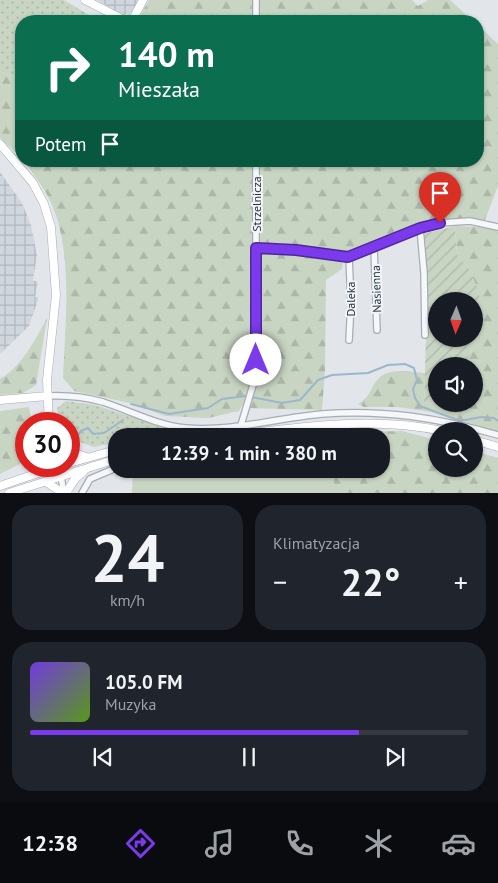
<!DOCTYPE html>
<html lang="pl">
<head>
<meta charset="utf-8">
<style>
  :root { --surface:#171b24; --page:#20242c; --text:#f1f3f6; --muted:#9ea1a6; --line:#363941; --accent:#7c3aed }
  body { margin:0; font-family:"PT Sans",sans-serif; background:var(--page); color:var(--text); height:100vh; display:flex; flex-direction:column; font-size:19px; white-space:nowrap }
  * { box-sizing:border-box; margin:0 }
  p { font-size:16px; color:var(--muted) }
  .icon { flex:none; width:28px; height:28px; fill:none; stroke:currentColor; stroke-width:2; stroke-linecap:round; stroke-linejoin:round }
  .map { position:relative; height:493px; overflow:hidden }
  .panel { display:flex; flex-direction:column; gap:12px; padding:12px; background:#0d0f14; flex:1 }
  .panel>* { flex:none }
  .banner { position:absolute; left:15px; top:15px; width:469px; height:152px; border-radius:20px; box-shadow:0 1px 4px #0004; background:#0b6e4f; color:#fff; overflow:hidden }
  .needle { width:32px; rotate:182deg }
  .fabs { position:absolute; left:428px; top:292px; display:grid; gap:10px }
  .fabs a { display:grid; place-items:center; width:55px; height:55px; border-radius:50%; background:var(--surface); box-shadow:0 1px 4px #0004; font-size:25px }
  .speed { position:absolute; left:15px; top:412px; display:flex; gap:10px; font-size:25px; font-weight:700; text-align:center }
  .speed>* { display:grid; place-content:center; width:65px; height:65px; border-radius:50%; background:var(--surface); box-shadow:0 1px 4px #0004; line-height:1 }
  .speed .limit { border:8px solid #d22; background:#fff; color:#111 }
  .pin { position:absolute; display:grid; place-items:center; width:42px; height:42px; color:#fff; margin:-51px -21px; border-radius:50% 50% 50% 0; rotate:-45deg; box-shadow:0 0 5px #0007 }
  .pin .icon { rotate:45deg }
  .me { position:absolute; width:55px; margin:-28px; rotate:0deg; stroke-linejoin:round; filter:drop-shadow(0 0 4px #0008) }
  .turn { display:flex; align-items:center; gap:18px; height:105px; padding:0 20px; font-size:22px }
  .turn .icon { width:65px; height:65px; stroke-width:2.5 }
  .turn b { display:block; font-size:35px; line-height:42px }
  .then { display:flex; align-items:center; height:48px; padding:0 20px; background:#0003; gap:10px; font-size:19px }
  .big { font-size:38px; font-weight:600; line-height:1.1 }
  .panel .card { flex:1; display:flex; flex-direction:column; justify-content:center; gap:8px; min-width:0; padding:0 18px; border-radius:20px; background:var(--page) }
  .panel .dial { align-items:center; gap:0 }
  .dial b { font-size:65px; line-height:1 }
  .song { display:flex; align-items:center; gap:15px }
  .cover { width:60px; height:60px; border-radius:8px; background:linear-gradient(135deg,hsl(260 70% 55%),hsl(90 70% 35%)) }
  .played { height:5px; border-radius:2px; background:linear-gradient(90deg,var(--accent) 75%,var(--line) 75%) }
  .keys { display:flex; justify-content:space-around; direction:ltr }
  .heat { display:flex; justify-content:space-between; align-items:center; font-size:28px; direction:ltr }
  .panel .tiles { flex:1; display:grid; gap:12px; grid-template-columns:1fr 1fr }
  .card:last-child { grid-column:span 2 }
  .trip { position:absolute; left:108px; top:428px; width:282px; height:50px; border-radius:20px; background:var(--surface); box-shadow:0 1px 4px #0004; font-weight:600; line-height:50px; text-align:center }
  .menu { display:flex; height:80px; justify-content:space-around; align-items:center; background:#090b0e; color:var(--muted) }
  .menu .icon { width:35px; height:35px }
  .menu .current { color:var(--accent) }
  .menu b { font-size:22px; color:var(--text) }
  .map>svg:first-child { display:block }
  .industrial { fill:url(#industrial-grid) }
  .grass { fill:url(#grass-dots) }
  .forest { fill:url(#forest-firs) }
  .garden { fill:url(#garden-furrows); fill-rule:evenodd }
  .pitch { fill:#c9d5c3 }
  .lines { fill:none; stroke-linecap:round; stroke-linejoin:round }
  .stream { stroke:#9cb7cc; stroke-width:2 }
  .street-casing { stroke:#a7adb6; stroke-width:8 }
  .secondary-casing { stroke:#a7adb6; stroke-width:9 }
  .street { stroke:#f5f7f9; stroke-width:5.5 }
  .secondary { stroke:#fff; stroke-width:8 }
  .route-casing { stroke:#51269a; stroke-width:12 }
  .route { stroke:#7c3aed; stroke-width:9 }
  .labels { text-anchor:middle; dominant-baseline:central; stroke-width:4; stroke-linejoin:round; paint-order:stroke }
  .street-label { font-size:12px; fill:#293544; stroke:#f2f5f8 }
</style>
</head>
<body>
<div class="map">
<svg width="498" height="493" viewBox="0 0 498 493">
  <defs>
    <pattern id="industrial-grid" width="8" height="8" patternUnits="userSpaceOnUse" patternTransform="scale(1.25)"><rect width="8" height="8" fill="#d0d6dd"/><path d="M0 4h8M4 0v8" fill="none" stroke="#b3b8bf"/></pattern>
    <pattern id="grass-dots" width="8" height="8" patternUnits="userSpaceOnUse" patternTransform="scale(1.25)"><rect width="8" height="8" fill="#c9d5c3"/><path d="M2 2h.1M6 6h.1" fill="none" stroke="#adb7a9" stroke-width="1.8" stroke-linecap="round"/></pattern>
    <pattern id="forest-firs" width="22" height="20" patternUnits="userSpaceOnUse" patternTransform="scale(1.25)"><rect width="22" height="20" fill="#c9d5c3"/><path d="M5 1l3.5 6h-7zM16 11l3.5 6h-7z" fill="#adb7a9"/></pattern>
    <pattern id="garden-furrows" width="10" height="10" patternUnits="userSpaceOnUse" patternTransform="scale(1.25)"><rect width="10" height="10" fill="#c9d5c3"/><path d="M-1 1l2-2M0 10L10 0M9 11l2-2" fill="none" stroke="#adb7a9"/></pattern>
  </defs>
  <rect width="100%" height="100%" fill="#e2e6eb"/>
  <path class="industrial" d="M 97,0 L 139,0 L 133,12 L 123,15 Z
    M 0,172 L 22,203 L 31,225 L 37,255 L 33,280 L 38,282 L 35,297 L 39,297 L 29,326 L 0,354 Z"/>
  <path class="grass" d="M 0,0 L 64,0 L 99,21 L 21,21 L 21,79 L 0,71 Z
    M 66,401 L 95,405 L 181,433 L 154,436 L 116,436 L 116,442 L 94,447 L 69,438 L 69,424 L 60,424 L 57,408 Z"/>
  <path class="forest" d="M 149,0 L 253,0 L 252,21 L 137,21 Z
    M 259,0 L 412,0 L 418,6 L 428,0 L 450,0 L 473,21 L 259,21 Z
    M 478,25 L 498,44 L 498,186 L 485,220 L 440,221 L 415,226 L 344,255 L 342,269 L 326,280 L 325,370 L 322,410 L 249,408 L 258,367 L 260,161 L 478,161 Z
    M 0,71 L 21,79 L 21,157 L 0,138 Z
    M 24,161 L 252,161 L 253,369 L 250,391 L 239,411 L 208,418 L 165,416 L 130,403 L 74,391 L 63,378 C 65,322 75,243 46,193 C 40,182 31,172 24,161 Z
    M 455,226 L 485,227 L 498,230 L 498,431 L 431,412 L 398,407 L 364,407 L 358,404 C 373,395 369,388 379,378 C 391,367 411,372 425,373 L 424,403 L 474,404 L 474,366 L 464,366 L 479,335 L 470,270 L 457,255 Z
    M 47,318 L 36,385 L 23,393 L 0,395 L 0,379 C 22,366 35,340 47,318 Z
    M 29,407 L 32,424 L 26,424 L 26,461 L 0,474 L 0,411 Z
    M 402,431 L 436,440 L 436,469 L 474,469 L 474,451 L 498,458 L 498,493 L 312,493 L 330,469 L 381,469 L 381,436 L 335,436 L 365,432 Z"/>
  <path class="garden" d="M 455,226 L 457,255 L 470,270 L 479,292 L 479,335 L 464,366 L 436,366 L 436,403 L 424,403 L 427,304 L 423,234 ZM 436,301 L 474,301 L 474,339 L 436,339 Z"/>
  <path class="pitch" d="M 133,469 L 333,469 L 335,493 L 132,493 Z"/>
  <g class="lines">
    <path class="stream" d="M 251,397 L 282,403 L 300,400 L 318,380 L 332,375 L 368,373 L 388,365 L 405,364 L 414,368 L 417,380 L 413,389 L 415,398 L 420,406 L 460,421 L 481,417 L 494,418 L 498,421
      M 131,404 L 169,414 L 208,408 L 222,399 L 246,396
      M 76,438 L 81,431 L 88,428 L 93,434 L 104,433 L 123,420"/>
    <g class="street-casing">
      <path id="street" d="M 256,21 L 256,0
        M 420,228 L 424,273 L 425,335
        M 256,248 L 296,249 L 349,257 L 420,228 L 440,223 L 470,221 L 498,227
        M 374,248 L 377,330
        M 349,257 L 351,304 L 349,340
        M 47,396 C 66,395 85,397 103,402 C 131,411 156,425 186,428 C 231,432 277,418 322,414 C 383,409 439,418 498,435
        M 241,425 L 253,385 L 256,361 L 256,161
        M 295,436 L 318,435
        M 61,477 L 64,493
        M 82,493 L 90,479 L 116,468"/>
    </g>
    <g class="secondary-casing">
      <path id="secondary" d="M 85,0 L 126,21 L 134,17 L 143,0
        M 0,144 L 33,183 L 44,204 L 51,227 L 56,295 L 47,380 L 49,424
        M 0,400 L 47,396
        M 228,436 C 299,427 371,416 442,431
        M 474,440 L 498,447
        M 69,451 L 86,457
        M 69,463 L 116,450
        M 46,482 L 63,493
        M 0,486 L 59,466
        M 9,493 L 116,459
        M 66,493 L 75,479 L 84,471"/>
    </g>
    <use href="#street" class="street"/>
    <use href="#secondary" class="secondary"/>
  </g>
  <g class="lines">
    <g class="route-casing">
      <path id="route" d="M 256,360 L 256,248 L 296,250 L 348,257 L 420,228 L 440,223"/>
    </g>
    <use href="#route" class="route"/>
  </g>
  <g class="labels">
    <g class="street-label">
      <text transform="translate(256 204) rotate(-90)">Strzelnicza</text>
      <text transform="translate(376 289) rotate(-92)">Nasienna</text>
      <text transform="translate(350 299) rotate(-90)">Daleka</text>
    </g>
  </g>
</svg>
<div class="fabs">
<a><svg class="needle" viewBox="-14 -14 28 28"><path d="M0-13l5 13h-10z" fill="#e53935"/><path d="M0 13l5-13h-10z" fill="#9ea1a6"/></svg></a>
<a><svg class="icon" aria-label="sound" viewBox="0 0 24 24"><path d="M4 9h4l5-4v14l-5-4H4zM17 9q2 3 0 6"/></svg></a>
<a><svg class="icon" aria-label="search" viewBox="0 0 24 24"><circle cx="10" cy="10" r="6"/><path d="M15 15l6 6"/></svg></a>
</div>
<div class="speed"><div class="limit">30</div></div>
<div class="pin" style="left:440px;top:223px;background:#d93025"><svg class="icon" aria-label="arrive" viewBox="0 0 24 24"><path d="M6 21V4h12l-3 4 3 4H6"/></svg></div>
<svg class="me" style="left:256px;top:360px" viewBox="-20 -20 40 40"><circle r="19" fill="#fff"/><path d="M0-13L10 11 0 6-10 11z" fill="#7c3aed"/></svg>
<div class="trip">12:39 · 1 min · 380 m</div>
<div class="banner">
<div class="turn"><svg class="icon" aria-label="right" viewBox="0 0 24 24"><path d="M7 20v-9h11M14 6l5 5-5 5"/></svg><div><b>140 m</b>Mieszała</div></div>
<div class="then">Potem<svg class="icon" aria-label="arrive" viewBox="0 0 24 24"><path d="M6 21V4h12l-3 4 3 4H6"/></svg></div>
</div>
</div>
<section class="panel">
<div class="tiles">
<div class="card dial"><b>24</b><p>km/h</p></div>
<div class="card"><p>Klimatyzacja</p>
<div class="heat"><a>−</a><b class="big">22°</b><a>+</a></div>
</div>
<div class="card">
<div class="song"><i class="cover"></i><div><b>105.0 FM</b><p>Muzyka</p></div></div>
<div class="played"></div>
<div class="keys"><svg class="icon" aria-label="previous" viewBox="0 0 24 24"><path d="M18 5L8 12l10 7zM5 5v14"/></svg><svg class="icon" aria-label="pause" viewBox="0 0 24 24"><path d="M8 5v14M16 5v14"/></svg><svg class="icon" aria-label="next" viewBox="0 0 24 24"><path d="M6 5l10 7-10 7zM19 5v14"/></svg></div>
</div>
</div>
</section>
<nav class="menu">
<b>12:38</b>
<svg class="icon current" aria-label="directions" viewBox="0 0 24 24"><path d="M12 3l9 9-9 9-9-9zM9 14v-3h6M13 9l2 2-2 2"/></svg>
<svg class="icon" aria-label="music" viewBox="0 0 24 24"><path d="M9 18V5l10-2v13"/><circle cx="6" cy="18" r="3"/><circle cx="16" cy="16" r="3"/></svg>
<svg class="icon" aria-label="phone" viewBox="0 0 24 24"><path d="M5 4h4l2 5-3 2q2 4 5 5l2-3 5 2v4C11 20 4 13 5 4z"/></svg>
<svg class="icon" aria-label="climate" viewBox="0 0 24 24"><path d="M12 3v18M4 7l16 10M4 17L20 7"/></svg>
<svg class="icon" aria-label="car" viewBox="0 0 24 24"><path d="M5 17H2v-5l4-1 3-4h7l3 4 3 1v5h-3M9 17h6M6 11h13"/><circle cx="7" cy="17" r="2"/><circle cx="17" cy="17" r="2"/></svg>
</nav>
</body>
</html>
